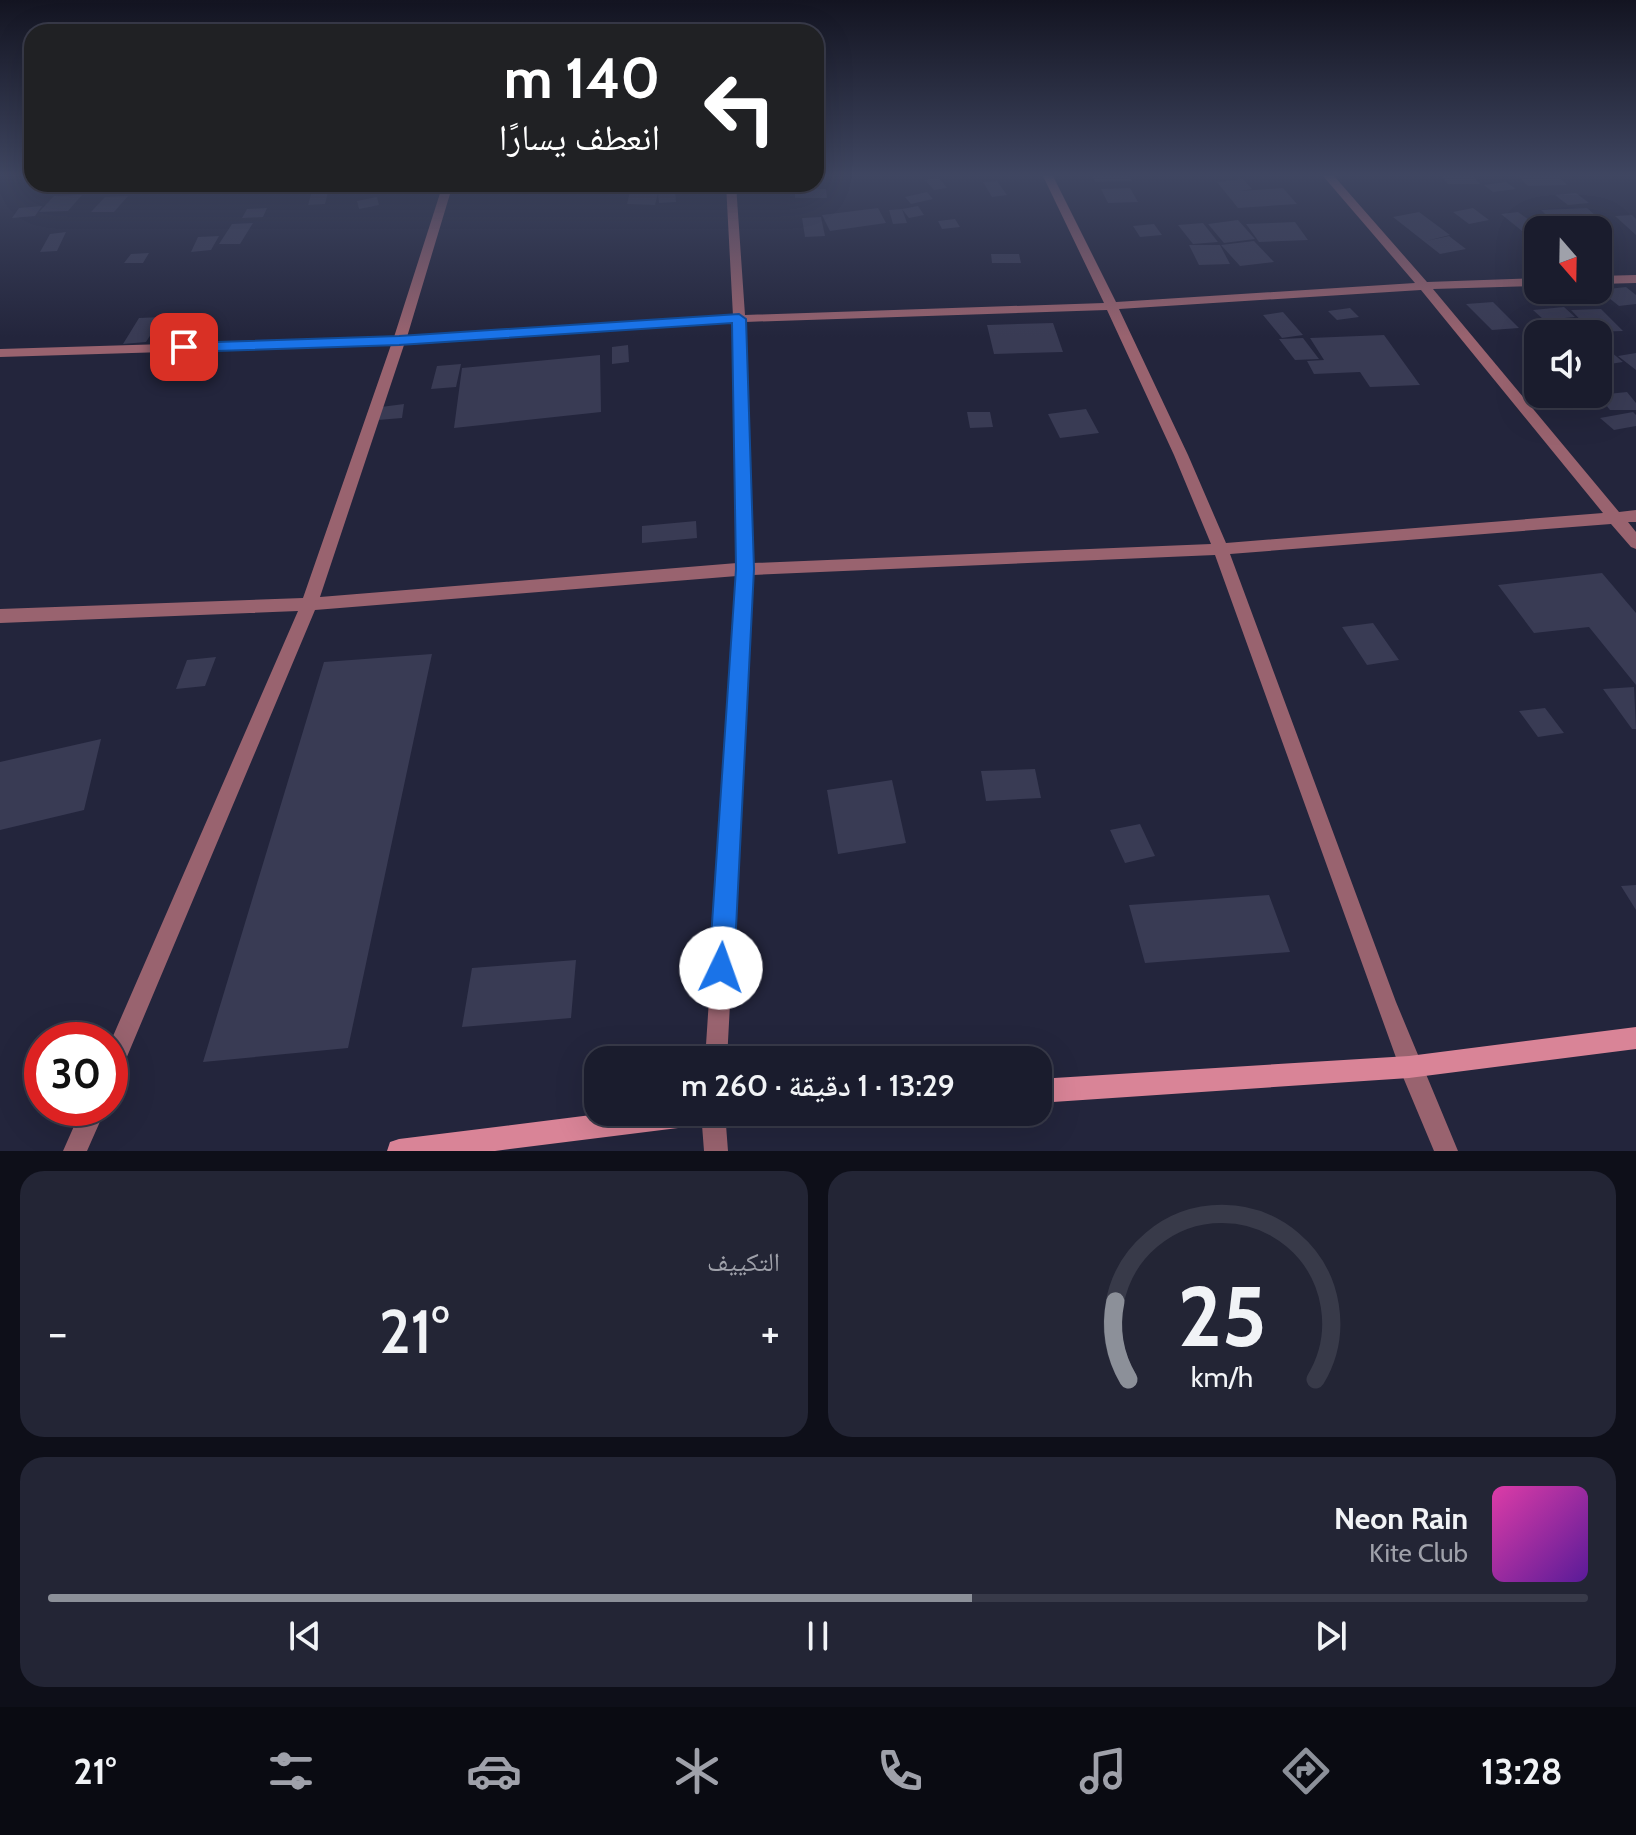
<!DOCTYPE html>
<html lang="ar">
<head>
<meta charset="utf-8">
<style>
  :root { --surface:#1a1c2d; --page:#232535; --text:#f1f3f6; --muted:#9fa1aa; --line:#383a49; --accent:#8c9099 }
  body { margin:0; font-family:Cabin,"Noto Naskh Arabic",sans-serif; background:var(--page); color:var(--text); direction:rtl; height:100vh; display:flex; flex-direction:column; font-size:30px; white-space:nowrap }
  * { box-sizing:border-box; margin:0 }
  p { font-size:26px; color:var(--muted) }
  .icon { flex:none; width:44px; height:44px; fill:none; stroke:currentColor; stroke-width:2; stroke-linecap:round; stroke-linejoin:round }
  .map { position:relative; height:1151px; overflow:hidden; direction:ltr }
  .panel { display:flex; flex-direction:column; gap:20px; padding:20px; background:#0e0f19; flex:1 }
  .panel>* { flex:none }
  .top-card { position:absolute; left:24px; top:24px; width:800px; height:168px; border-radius:24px; box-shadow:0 8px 32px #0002,0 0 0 2px var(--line); direction:rtl; background:#202124; color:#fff; overflow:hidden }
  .needle { width:52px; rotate:160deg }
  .buttons { position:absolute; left:1524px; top:216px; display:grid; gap:16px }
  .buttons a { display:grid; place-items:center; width:88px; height:88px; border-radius:16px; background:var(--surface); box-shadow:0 8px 32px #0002,0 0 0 2px var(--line); font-size:40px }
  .speed { position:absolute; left:24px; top:1022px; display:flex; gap:16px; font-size:40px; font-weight:700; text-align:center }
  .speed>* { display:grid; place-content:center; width:104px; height:104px; border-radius:50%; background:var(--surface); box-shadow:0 8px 32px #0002,0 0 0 2px var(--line); line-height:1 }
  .speed .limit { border:12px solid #d22; background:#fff; color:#111 }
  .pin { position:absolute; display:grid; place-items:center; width:68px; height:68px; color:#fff; margin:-34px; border-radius:16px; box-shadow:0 4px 12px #0006 }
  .me { position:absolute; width:88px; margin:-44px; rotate:3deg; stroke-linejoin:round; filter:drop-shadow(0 0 6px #0008) }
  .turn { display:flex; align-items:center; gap:28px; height:168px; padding:0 32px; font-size:36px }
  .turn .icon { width:104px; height:104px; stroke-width:2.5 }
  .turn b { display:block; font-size:56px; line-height:68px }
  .big { font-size:60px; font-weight:600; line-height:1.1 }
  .panel .card { flex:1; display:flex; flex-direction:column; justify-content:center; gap:12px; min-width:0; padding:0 28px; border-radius:24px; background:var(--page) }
  .panel .dial { align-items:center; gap:0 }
  .dial svg { height:208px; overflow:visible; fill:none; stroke:var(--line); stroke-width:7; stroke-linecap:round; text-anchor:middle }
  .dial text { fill:var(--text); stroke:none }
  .song { display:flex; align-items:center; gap:24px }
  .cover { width:96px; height:96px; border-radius:12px; background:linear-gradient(135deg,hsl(320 70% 55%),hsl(270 70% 35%)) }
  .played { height:8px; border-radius:4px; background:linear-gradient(90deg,var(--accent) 60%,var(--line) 60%) }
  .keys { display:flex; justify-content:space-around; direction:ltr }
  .heat { display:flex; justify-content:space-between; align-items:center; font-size:44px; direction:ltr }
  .panel .tiles { flex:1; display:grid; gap:20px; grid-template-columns:1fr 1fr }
  .card:last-child { grid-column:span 2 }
  .trip { position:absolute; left:584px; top:1046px; width:468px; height:80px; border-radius:24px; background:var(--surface); box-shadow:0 8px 32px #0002,0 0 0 2px var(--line); font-weight:600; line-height:80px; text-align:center; direction:rtl }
  .tab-bar { display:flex; height:128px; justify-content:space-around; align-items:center; background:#0a0b12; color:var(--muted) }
  .tab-bar .icon { width:56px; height:56px }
  .tab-bar .current { color:var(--accent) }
  .tab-bar b { font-size:36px; color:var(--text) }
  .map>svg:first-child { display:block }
  .building { fill:#393b54 }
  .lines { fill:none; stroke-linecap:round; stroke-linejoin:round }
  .street { fill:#99636f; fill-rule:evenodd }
  .secondary { fill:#d98497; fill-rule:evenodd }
  .route { fill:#1a73e8; stroke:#114b97; stroke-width:2 }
</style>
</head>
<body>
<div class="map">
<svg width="1636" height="1151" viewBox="0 0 1636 1151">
  <rect width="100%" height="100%" fill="#23253c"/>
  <path class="building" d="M 1092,176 L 1129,176 L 1132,181 L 1095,182 Z
    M 1442,176 L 1473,176 L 1480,184 L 1448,184 Z
    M 1518,176 L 1558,176 L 1567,185 L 1528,186 Z
    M 938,177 L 947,188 L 934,190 L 925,180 Z
    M 1243,179 L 1252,189 L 1240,191 L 1283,188 L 1297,204 L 1238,208 L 1217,182 Z
    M 997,181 L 1007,195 L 992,197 L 983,182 Z
    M 1506,182 L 1516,189 L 1493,192 L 1484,185 Z
    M 314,184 L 330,184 L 325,204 L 308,205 Z
    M 1130,188 L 1138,202 L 1108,203 L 1101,189 Z
    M 795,189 L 826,189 L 827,198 L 795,198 Z
    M 675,191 L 676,202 L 659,203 L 658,192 Z
    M 630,192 L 658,193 L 655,205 L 627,204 Z
    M 927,192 L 933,199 L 911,204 L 905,197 Z
    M 1576,193 L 1589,203 L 1568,205 L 1555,195 Z
    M 82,195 L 68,211 L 39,212 L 54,196 Z
    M 128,196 L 114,212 L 91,212 L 105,197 Z
    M 377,197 L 379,205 L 359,209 L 357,201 Z
    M 42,206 L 35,216 L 12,218 L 19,208 Z
    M 918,206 L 924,215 L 909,218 L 902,209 Z
    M 267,208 L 263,217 L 242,218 L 247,209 Z
    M 878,208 L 886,223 L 830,231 L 822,215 Z
    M 1473,208 L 1489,220 L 1469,224 L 1453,212 Z
    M 1587,208 L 1605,224 L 1557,225 L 1541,210 Z
    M 902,209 L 907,223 L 893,224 L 889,210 Z
    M 1419,212 L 1450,235 L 1426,241 L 1449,236 L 1466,249 L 1440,254 L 1393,217 Z
    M 1518,212 L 1540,228 L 1522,231 L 1501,214 Z
    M 1632,215 L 1636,219 L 1636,235 L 1615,216 Z
    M 821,217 L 825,236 L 805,237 L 802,218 Z
    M 955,219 L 960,227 L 942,229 L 938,221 Z
    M 1238,220 L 1255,239 L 1224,243 L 1208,224 Z
    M 1295,222 L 1308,240 L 1259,242 L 1246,224 Z
    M 253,223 L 240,244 L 219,244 L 232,224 Z
    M 1203,223 L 1218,242 L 1193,244 L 1178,225 Z
    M 1154,224 L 1162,235 L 1140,237 L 1133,226 Z
    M 66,232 L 57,251 L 40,252 L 50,234 Z
    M 219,236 L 211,250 L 191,252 L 198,237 Z
    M 1254,241 L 1274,262 L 1240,266 L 1221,245 Z
    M 1189,245 L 1220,245 L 1230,264 L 1199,265 Z
    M 149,253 L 143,263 L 124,263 L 131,254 Z
    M 991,254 L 1019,254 L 1021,263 L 992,263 Z
    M 1626,287 L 1636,295 L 1636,304 L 1619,306 L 1599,290 Z
    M 1493,302 L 1519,328 L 1492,330 L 1466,304 Z
    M 1564,307 L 1575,317 L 1544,320 L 1533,310 Z
    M 1350,308 L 1359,317 L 1337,320 L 1328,311 Z
    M 1601,309 L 1623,331 L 1592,332 L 1571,310 Z
    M 1283,312 L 1303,335 L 1282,338 L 1263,315 Z
    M 162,317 L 146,342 L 123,344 L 139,318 Z
    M 1576,320 L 1588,331 L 1558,334 L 1547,324 Z
    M 1053,323 L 1063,352 L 994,354 L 987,325 Z
    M 1384,335 L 1420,385 L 1370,387 L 1360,372 L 1314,374 L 1307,361 L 1324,360 L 1310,338 Z
    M 1303,338 L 1319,359 L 1295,360 L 1279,339 Z
    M 1598,341 L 1623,362 L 1603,365 L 1598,361 Z
    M 628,345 L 629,362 L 612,364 L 612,347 Z
    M 1636,353 L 1636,370 L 1618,356 Z
    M 600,355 L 601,412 L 454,428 L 462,368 Z
    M 461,364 L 456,387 L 431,389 L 437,366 Z
    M 1627,392 L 1636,403 L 1636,410 L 1610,410 L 1598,395 Z
    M 1568,394 L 1590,394 L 1604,406 L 1584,409 Z
    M 404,404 L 402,418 L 378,420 L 381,407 Z
    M 1086,409 L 1099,433 L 1060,438 L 1048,414 Z
    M 967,412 L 990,412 L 993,427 L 970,428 Z
    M 1633,412 L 1636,415 L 1636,426 L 1614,430 L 1600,418 Z
    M 696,521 L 697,538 L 642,543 L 642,526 Z
    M 1602,573 L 1636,613 L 1636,685 L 1589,627 L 1534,633 L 1498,585 Z
    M 1373,623 L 1399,660 L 1367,665 L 1342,627 Z
    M 432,654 L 348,1048 L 203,1062 L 324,662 Z
    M 216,657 L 205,686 L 176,689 L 187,660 Z
    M 1634,687 L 1636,729 L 1632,729 L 1603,689 Z
    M 1545,708 L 1564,733 L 1538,737 L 1519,711 Z
    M 101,739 L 84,810 L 0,830 L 0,762 Z
    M 1035,769 L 1041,798 L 986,801 L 981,771 Z
    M 892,780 L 906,843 L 838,854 L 827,790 Z
    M 1140,824 L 1155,856 L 1125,863 L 1110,830 Z
    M 1636,885 L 1636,910 L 1621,886 Z
    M 1269,895 L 1290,952 L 1145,963 L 1129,905 Z
    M 576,960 L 571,1018 L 462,1027 L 472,968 Z"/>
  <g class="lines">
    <path class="street" d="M 1043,176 L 1053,176 L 1116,302 L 1415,283 L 1323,176 L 1334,176 L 1427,282 L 1538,278 L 1538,286 L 1433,289 L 1619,512 L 1636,510 L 1636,522 L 1628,522 L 1636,532 L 1636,549 L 1631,547 L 1611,524 L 1230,554 L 1396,1002 L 1458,1151 L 1434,1151 L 1403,1077 L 1215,555 L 753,575 L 727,1060 L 705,1060 L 737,576 L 315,610 L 118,1078 L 110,1082 L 110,1043 L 298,611 L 0,623 L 0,609 L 303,598 L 391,345 L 0,357 L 0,349 L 394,337 L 443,184 L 453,184 L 407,337 L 733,316 L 726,184 L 736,184 L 745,315 L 1104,303 ZM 1421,290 L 1603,513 L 1226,543 L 1188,455 L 1119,309 ZM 1107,310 L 1174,455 L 1211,544 L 753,563 L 745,322 ZM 733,323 L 737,563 L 320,597 L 404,345 Z
      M 1636,275 L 1636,283 L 1598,284 L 1598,276 Z
      M 82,1108 L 106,1108 L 87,1151 L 63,1151 Z
      M 701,1112 L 725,1112 L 728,1151 L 704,1151 Z"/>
    <path class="secondary" d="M 1636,1027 L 1636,1049 L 1409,1078 L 1038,1103 L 1038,1079 L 1409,1056 Z
      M 615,1112 L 722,1112 L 718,1120 L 710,1124 L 495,1151 L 387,1151 L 390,1142 L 399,1139 Z"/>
  </g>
  <linearGradient id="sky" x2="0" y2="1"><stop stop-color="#131421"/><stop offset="0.52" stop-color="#3f4661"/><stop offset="1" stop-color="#3f4661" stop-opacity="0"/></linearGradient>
  <rect width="1636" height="337" fill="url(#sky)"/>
  <path class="route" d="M 739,314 L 746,319 L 754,569 L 734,968 L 730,976 L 721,980 L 713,976 L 709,968 L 736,569 L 732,323 L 399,345 L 184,352 L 177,347 L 184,343 L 399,336 Z"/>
</svg>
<div class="buttons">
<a><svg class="needle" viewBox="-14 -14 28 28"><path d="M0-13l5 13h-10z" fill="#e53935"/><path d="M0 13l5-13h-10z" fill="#9fa1aa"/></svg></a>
<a><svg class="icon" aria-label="sound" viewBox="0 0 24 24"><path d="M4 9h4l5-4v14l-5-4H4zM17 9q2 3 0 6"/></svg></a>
</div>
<div class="speed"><div class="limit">30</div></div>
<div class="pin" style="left:184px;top:347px;background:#d93025"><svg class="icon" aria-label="arrive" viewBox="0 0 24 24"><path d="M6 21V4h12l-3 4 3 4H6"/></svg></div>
<svg class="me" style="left:721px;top:968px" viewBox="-20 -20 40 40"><circle r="19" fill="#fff"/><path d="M0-13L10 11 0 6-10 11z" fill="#1a73e8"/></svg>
<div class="trip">13:29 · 1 دقيقة · 260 m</div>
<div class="top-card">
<div class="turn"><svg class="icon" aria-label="left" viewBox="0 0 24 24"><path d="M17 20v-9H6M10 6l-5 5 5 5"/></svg><div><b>140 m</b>انعطف يسارًا</div></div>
</div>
</div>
<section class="panel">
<div class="tiles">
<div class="card dial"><svg viewBox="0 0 100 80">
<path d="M14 69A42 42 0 1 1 86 69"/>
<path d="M14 69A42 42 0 0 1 9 39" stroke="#8c9099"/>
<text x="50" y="56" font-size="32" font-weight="700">25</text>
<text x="50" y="72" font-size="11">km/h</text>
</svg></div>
<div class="card"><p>التكييف</p>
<div class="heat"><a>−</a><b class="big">21°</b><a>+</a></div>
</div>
<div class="card">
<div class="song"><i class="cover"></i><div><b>Neon Rain</b><p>Kite Club</p></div></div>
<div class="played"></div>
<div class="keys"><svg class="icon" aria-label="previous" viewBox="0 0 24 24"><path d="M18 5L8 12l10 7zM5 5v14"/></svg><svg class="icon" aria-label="pause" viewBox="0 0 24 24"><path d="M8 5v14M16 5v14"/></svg><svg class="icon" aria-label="next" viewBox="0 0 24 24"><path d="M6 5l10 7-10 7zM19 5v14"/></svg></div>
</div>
</div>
</section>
<nav class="tab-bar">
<b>13:28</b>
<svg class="icon current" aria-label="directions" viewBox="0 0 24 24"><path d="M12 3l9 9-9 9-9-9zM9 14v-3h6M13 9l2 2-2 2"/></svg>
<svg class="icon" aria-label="music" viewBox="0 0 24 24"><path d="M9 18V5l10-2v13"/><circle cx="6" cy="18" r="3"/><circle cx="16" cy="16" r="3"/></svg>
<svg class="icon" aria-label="phone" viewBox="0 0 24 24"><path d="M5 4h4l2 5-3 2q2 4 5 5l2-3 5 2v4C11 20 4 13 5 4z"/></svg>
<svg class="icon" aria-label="climate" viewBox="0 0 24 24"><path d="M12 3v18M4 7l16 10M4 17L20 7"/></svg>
<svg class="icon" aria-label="car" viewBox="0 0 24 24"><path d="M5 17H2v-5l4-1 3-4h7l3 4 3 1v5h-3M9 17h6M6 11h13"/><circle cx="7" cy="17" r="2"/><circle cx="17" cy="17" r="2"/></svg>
<svg class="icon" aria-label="filters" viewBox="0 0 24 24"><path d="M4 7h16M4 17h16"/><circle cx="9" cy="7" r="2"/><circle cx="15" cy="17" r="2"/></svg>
<b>21°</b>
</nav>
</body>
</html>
